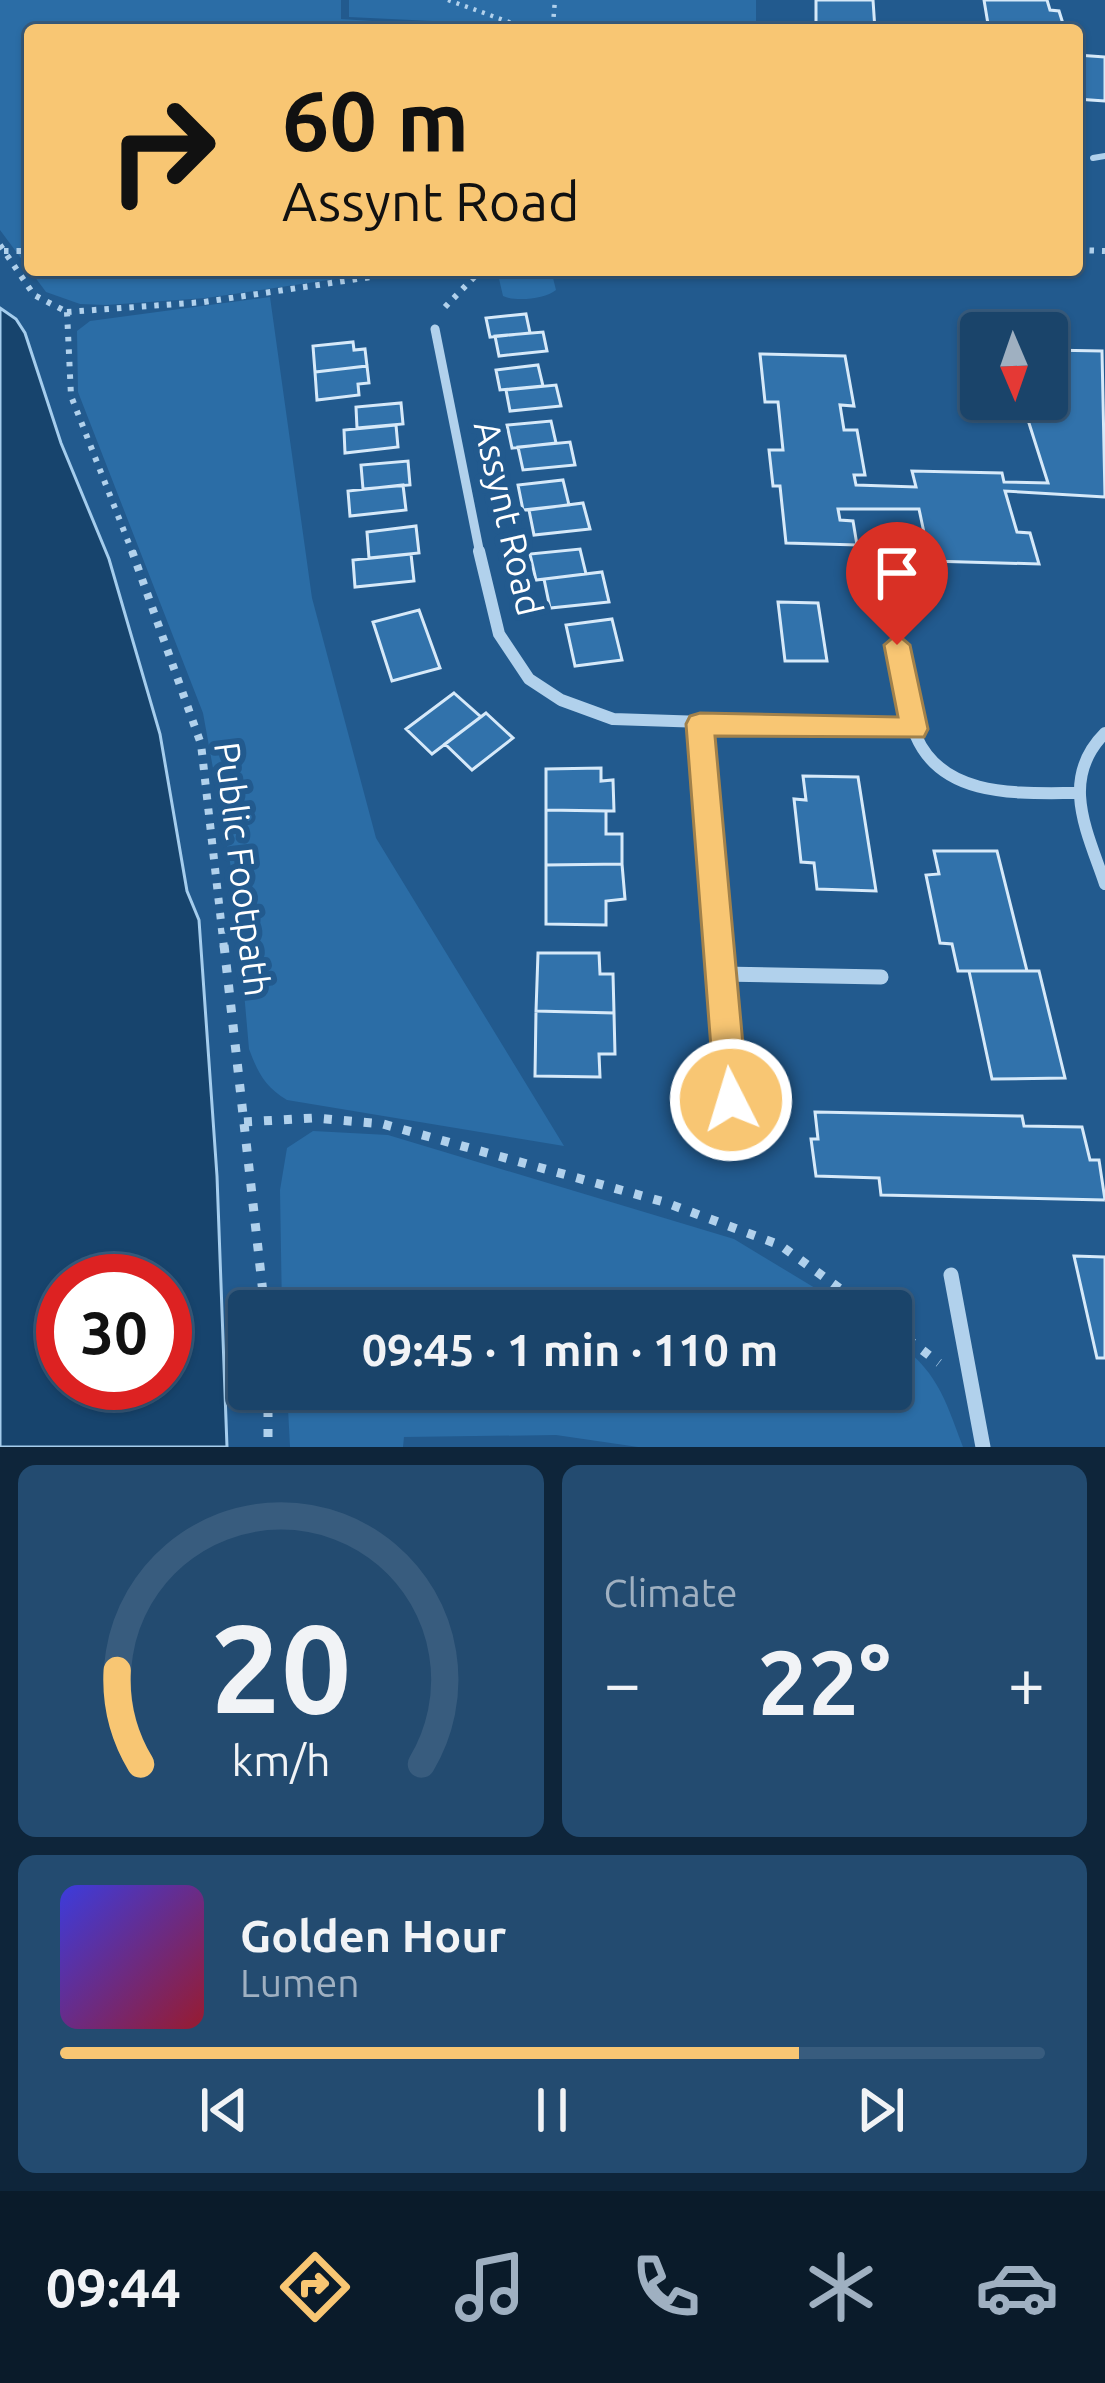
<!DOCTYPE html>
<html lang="en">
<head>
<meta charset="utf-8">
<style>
  :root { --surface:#1a446a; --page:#234b70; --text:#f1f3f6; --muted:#9fb0c1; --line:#385c7e; --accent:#f8c673 }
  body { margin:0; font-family:Ubuntu,sans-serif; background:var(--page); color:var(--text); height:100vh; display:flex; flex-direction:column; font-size:45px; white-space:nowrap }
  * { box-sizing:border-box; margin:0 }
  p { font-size:39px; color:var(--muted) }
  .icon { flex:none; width:66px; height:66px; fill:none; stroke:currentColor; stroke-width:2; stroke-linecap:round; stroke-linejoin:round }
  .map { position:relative; height:1447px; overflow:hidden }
  .panel { display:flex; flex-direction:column; gap:18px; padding:18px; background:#0e253a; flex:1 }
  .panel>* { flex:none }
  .top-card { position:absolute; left:24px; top:24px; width:1059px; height:252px; border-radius:12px; box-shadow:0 3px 9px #0004,0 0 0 3px var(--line); background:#f8c673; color:#111; overflow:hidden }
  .needle { width:78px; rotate:178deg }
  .fabs { position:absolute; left:960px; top:312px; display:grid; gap:24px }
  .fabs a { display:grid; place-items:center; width:108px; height:108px; border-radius:12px; background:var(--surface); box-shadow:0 3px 9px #0004,0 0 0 3px var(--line); font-size:60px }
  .speed { position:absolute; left:36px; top:1254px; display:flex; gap:24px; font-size:60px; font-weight:700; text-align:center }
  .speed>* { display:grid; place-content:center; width:156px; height:156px; border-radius:50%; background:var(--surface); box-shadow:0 3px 9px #0004,0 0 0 3px var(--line); line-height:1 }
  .speed .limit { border:18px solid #d22; background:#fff; color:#111 }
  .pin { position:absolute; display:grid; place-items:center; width:102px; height:102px; color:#fff; margin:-123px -51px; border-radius:50% 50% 50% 0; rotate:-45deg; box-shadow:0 0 12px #0007 }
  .pin .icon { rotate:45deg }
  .me { position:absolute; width:132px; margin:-66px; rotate:355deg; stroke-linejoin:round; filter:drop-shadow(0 0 9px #0008) }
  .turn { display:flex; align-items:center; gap:42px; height:252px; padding:0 60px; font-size:54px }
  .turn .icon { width:156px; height:156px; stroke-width:2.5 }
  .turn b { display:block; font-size:84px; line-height:102px }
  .big { font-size:90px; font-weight:700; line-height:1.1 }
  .panel .widget { flex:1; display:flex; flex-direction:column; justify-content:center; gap:18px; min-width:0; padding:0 42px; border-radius:18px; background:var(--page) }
  .panel .dial { align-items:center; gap:0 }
  .dial svg { height:312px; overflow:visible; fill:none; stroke:var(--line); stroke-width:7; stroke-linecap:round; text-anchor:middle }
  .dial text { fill:var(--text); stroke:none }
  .song { display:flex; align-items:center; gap:36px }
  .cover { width:144px; height:144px; border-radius:18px; background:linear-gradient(135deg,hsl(240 70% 55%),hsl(350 70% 35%)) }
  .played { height:12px; border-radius:6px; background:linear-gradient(90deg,var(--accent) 75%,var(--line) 75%) }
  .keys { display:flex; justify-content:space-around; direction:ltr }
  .heat { display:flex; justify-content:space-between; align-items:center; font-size:66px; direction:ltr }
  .panel .tiles { flex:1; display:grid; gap:18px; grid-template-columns:1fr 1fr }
  .widget:last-child { grid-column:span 2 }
  .trip { position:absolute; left:228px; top:1290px; width:684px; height:120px; border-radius:12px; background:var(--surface); box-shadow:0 3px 9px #0004,0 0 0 3px var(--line); font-weight:700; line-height:120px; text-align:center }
  .dock { display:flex; height:192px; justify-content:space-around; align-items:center; background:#0a1b2a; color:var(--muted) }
  .dock .icon { width:84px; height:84px }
  .dock .active { color:var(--accent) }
  .dock b { font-size:54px; color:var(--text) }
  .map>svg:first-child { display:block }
  .green { fill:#2b6da6 }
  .water { fill:#17446d; stroke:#a5cded; stroke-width:3; fill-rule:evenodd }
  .building { fill:#3172ab; stroke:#d6e9f9; stroke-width:3 }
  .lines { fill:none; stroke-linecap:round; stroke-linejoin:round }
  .path-far3 { stroke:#b1d1ec; stroke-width:4.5; stroke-dasharray:3 6; stroke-linecap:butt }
  .path-far2 { stroke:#b1d1ec; stroke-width:6; stroke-dasharray:4.5 8; stroke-linecap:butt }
  .path-far1 { stroke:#b1d1ec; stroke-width:8; stroke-dasharray:6 9; stroke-linecap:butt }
  .path { stroke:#b1d1ec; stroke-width:9; stroke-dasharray:8 12; stroke-linecap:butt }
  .lane-far1 { stroke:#b1d1ec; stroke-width:6 }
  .lane { stroke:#b1d1ec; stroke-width:9 }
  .street-far2 { stroke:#b1d1ec; stroke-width:9 }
  .street-far1 { stroke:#b1d1ec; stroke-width:12 }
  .street { stroke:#b1d1ec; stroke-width:15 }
  .route { fill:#f8c673; stroke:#a1814b; stroke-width:3 }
  .labels { text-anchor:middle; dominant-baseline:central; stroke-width:12; stroke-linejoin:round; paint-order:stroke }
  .street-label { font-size:36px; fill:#fff; stroke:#225a8e }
</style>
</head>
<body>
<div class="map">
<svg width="1105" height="1447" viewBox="0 0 1105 1447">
  <rect width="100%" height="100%" fill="#225a8e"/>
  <path class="green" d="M 0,0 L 341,0 L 341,19 L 515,30 L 30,30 L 30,270 L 396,270 L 206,298 L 106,305 L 80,304 L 46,292 L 0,230 Z
    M 349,0 L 756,0 L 756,30 L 538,30 L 537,26 L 349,17 Z
    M 497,270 L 551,270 L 556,290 C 545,299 516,302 503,296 Z
    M 270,297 L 312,598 L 376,838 L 564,1146 L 287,1100 C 265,1087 258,1073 249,1049 L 235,890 L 203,713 L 78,392 L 77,331 L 90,321 Z
    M 313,1131 L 388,1135 L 734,1239 L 853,1311 L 282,1311 L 280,1190 L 287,1148 Z
    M 891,1338 C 937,1370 944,1396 963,1447 L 638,1447 L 556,1435 L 404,1437 L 403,1447 L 290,1447 L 287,1389 L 891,1389 Z"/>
  <path class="water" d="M 0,308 L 16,319 L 25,333 L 61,443 L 109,559 L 160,734 L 187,891 L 199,920 L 217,1176 L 227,1447 L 0,1447 ZM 63,1281 L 165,1281 L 165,1383 L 63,1383 Z"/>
  <path class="building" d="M 816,0 L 873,0 L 875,30 L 816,30 Z
    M 984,0 L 1047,0 L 1050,10 L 1059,11 L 1065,30 L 989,30 Z
    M 1077,55 L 1105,57 L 1105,101 L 1077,99 Z
    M 526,314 L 530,333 L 490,337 L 486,318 Z
    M 543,332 L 547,351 L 499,356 L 495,336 Z
    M 353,342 L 354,350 L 365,349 L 367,366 L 315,372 L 313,346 Z
    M 1047,350 L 1102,351 L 1105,497 L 1005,491 L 1017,532 L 1030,533 L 1039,564 L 930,561 L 919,509 L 838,509 L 840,520 L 853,521 L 857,545 L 786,543 L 780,486 L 773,486 L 769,450 L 783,450 L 778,402 L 765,402 L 760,354 L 845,356 L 854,406 L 840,405 L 844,430 L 857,430 L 865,475 L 854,475 L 856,485 L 916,487 L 912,471 L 1002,473 L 1004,482 L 1048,483 L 1028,420 L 1049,420 L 1043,403 L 1032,399 L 1047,399 Z
    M 538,365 L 543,386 L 500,390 L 496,370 Z
    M 367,366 L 369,383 L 358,384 L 359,395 L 317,400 L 315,372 Z
    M 556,385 L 561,406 L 510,411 L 506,390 Z
    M 401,403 L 403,424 L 357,428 L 356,407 Z
    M 551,421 L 556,443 L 512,448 L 507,425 Z
    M 396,425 L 398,447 L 345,453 L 344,430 Z
    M 570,442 L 575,465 L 523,470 L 518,447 Z
    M 408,461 L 410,485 L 363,489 L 361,465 Z
    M 563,480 L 569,505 L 523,510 L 518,485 Z
    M 403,485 L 406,510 L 350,516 L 348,491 Z
    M 583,503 L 590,529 L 534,535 L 529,510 Z
    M 416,526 L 419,553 L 369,558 L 367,532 Z
    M 580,549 L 586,574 L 536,580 L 530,554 Z
    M 411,554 L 414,581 L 355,587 L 353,560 Z
    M 602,572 L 609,602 L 550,608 L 544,579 Z
    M 778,602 L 818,603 L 827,661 L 785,661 Z
    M 419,610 L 440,668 L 392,681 L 373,622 Z
    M 612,619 L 622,660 L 575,666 L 566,625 Z
    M 454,693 L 481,717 L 432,754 L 406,729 Z
    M 486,713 L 513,738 L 472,770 L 445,744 Z
    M 601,768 L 601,781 L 613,780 L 614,811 L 546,810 L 546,769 Z
    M 803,776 L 858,777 L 876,891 L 817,889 L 814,863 L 801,862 L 794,799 L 806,800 Z
    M 546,810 L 606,811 L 606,834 L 622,834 L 622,864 L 546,865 Z
    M 934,851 L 997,851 L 1027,971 L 958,971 L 952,944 L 940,943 L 926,875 L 939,874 Z
    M 622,864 L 625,899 L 606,901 L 606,925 L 546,924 L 546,865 Z
    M 538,953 L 599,953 L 600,974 L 613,974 L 614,1013 L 536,1011 Z
    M 969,971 L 1039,971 L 1065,1078 L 992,1079 Z
    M 536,1011 L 614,1013 L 615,1054 L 599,1054 L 600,1077 L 535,1076 Z
    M 815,1112 L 1022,1116 L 1024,1126 L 1082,1127 L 1090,1160 L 1099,1160 L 1105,1200 L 881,1195 L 879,1178 L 816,1176 L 811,1139 L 818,1139 Z
    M 1074,1256 L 1105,1257 L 1105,1358 L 1097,1358 Z"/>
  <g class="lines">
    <path class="path-far3" d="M 448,0 L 523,27 L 553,24 L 555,0"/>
    <path class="path-far2" d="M 0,245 L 34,295 L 67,312
      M 1077,250 L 1105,251
      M 4,251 L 30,251
      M 88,270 L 127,270
      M 445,307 L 481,270
      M 67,312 L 71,396 L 133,554
      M 67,312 L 204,302 L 418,270"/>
    <path class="path-far1" d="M 132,551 L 201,744 L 224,948"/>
    <path class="path" d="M 224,945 L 265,1311
      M 244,1122 L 314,1118 L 383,1124 L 664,1202 L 780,1245 L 871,1311
      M 891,1326 L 939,1363
      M 268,1389 L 268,1447"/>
    <path class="lane-far1" d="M 1093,158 L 1105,156"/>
    <path class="lane" d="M 883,574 L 904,680"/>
    <path class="street-far2" d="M 435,329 L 480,554"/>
    <path class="street-far1" d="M 479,551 L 499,634 L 529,679 L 561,700 L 613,719 L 914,729
      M 904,680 C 908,698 909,719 916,736 C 943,799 1020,793 1077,793
      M 700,724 L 718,948
      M 1105,733 C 1059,779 1087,831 1105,884"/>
    <path class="street" d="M 718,945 L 731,1100
      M 721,974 L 881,977
      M 951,1275 L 983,1447"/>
  </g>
  <path class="route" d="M 897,634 L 910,645 L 928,729 L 924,737 L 715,736 L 748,1100 L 743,1112 L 731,1117 L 720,1112 L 715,1100 L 686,724 L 690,716 L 700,713 L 898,717 L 884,645 Z"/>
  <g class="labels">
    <g class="street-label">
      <text transform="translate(509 518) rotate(77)">Assynt Road</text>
      <text transform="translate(243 869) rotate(83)">Public Footpath</text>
    </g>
  </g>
</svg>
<div class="fabs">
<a><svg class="needle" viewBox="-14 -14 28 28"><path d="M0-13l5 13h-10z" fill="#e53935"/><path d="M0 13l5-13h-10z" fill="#9fb0c1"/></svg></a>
</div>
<div class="speed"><div class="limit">30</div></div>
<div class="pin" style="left:897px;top:645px;background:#d93025"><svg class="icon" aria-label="arrive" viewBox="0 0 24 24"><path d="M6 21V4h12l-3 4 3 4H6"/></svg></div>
<svg class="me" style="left:731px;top:1100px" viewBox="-20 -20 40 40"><circle r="17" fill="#f8c673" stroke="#fff" stroke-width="3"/><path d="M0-11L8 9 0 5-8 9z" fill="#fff"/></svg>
<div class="trip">09:45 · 1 min · 110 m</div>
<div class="top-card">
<div class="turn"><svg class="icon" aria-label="right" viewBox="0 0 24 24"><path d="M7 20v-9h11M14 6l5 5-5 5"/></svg><div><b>60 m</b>Assynt Road</div></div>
</div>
</div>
<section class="panel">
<div class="tiles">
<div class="widget dial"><svg viewBox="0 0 100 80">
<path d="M14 69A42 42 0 1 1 86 69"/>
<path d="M14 69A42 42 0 0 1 8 45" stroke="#f8c673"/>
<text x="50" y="56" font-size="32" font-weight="700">20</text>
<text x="50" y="72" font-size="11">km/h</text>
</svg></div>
<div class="widget"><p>Climate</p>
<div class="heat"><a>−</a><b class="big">22°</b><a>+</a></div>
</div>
<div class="widget">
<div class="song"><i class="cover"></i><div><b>Golden Hour</b><p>Lumen</p></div></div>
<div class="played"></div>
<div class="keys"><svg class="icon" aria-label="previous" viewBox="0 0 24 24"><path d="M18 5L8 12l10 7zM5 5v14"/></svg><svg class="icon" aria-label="pause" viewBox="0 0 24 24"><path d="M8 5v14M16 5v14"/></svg><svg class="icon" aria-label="next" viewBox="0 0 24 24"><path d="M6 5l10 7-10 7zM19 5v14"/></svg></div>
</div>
</div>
</section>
<nav class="dock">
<b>09:44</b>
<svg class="icon active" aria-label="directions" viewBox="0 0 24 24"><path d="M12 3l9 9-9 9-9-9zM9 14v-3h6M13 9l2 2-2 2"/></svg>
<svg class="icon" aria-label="music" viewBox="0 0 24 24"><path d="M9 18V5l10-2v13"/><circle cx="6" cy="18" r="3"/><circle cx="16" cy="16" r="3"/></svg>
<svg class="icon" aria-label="phone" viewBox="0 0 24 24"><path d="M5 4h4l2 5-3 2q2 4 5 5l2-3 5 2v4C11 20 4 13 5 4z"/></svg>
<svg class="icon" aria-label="climate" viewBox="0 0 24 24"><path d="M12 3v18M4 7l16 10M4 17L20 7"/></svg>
<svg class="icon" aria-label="car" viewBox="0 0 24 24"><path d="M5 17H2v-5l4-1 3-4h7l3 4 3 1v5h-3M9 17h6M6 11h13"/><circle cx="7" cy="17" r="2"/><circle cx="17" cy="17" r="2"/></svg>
</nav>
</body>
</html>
